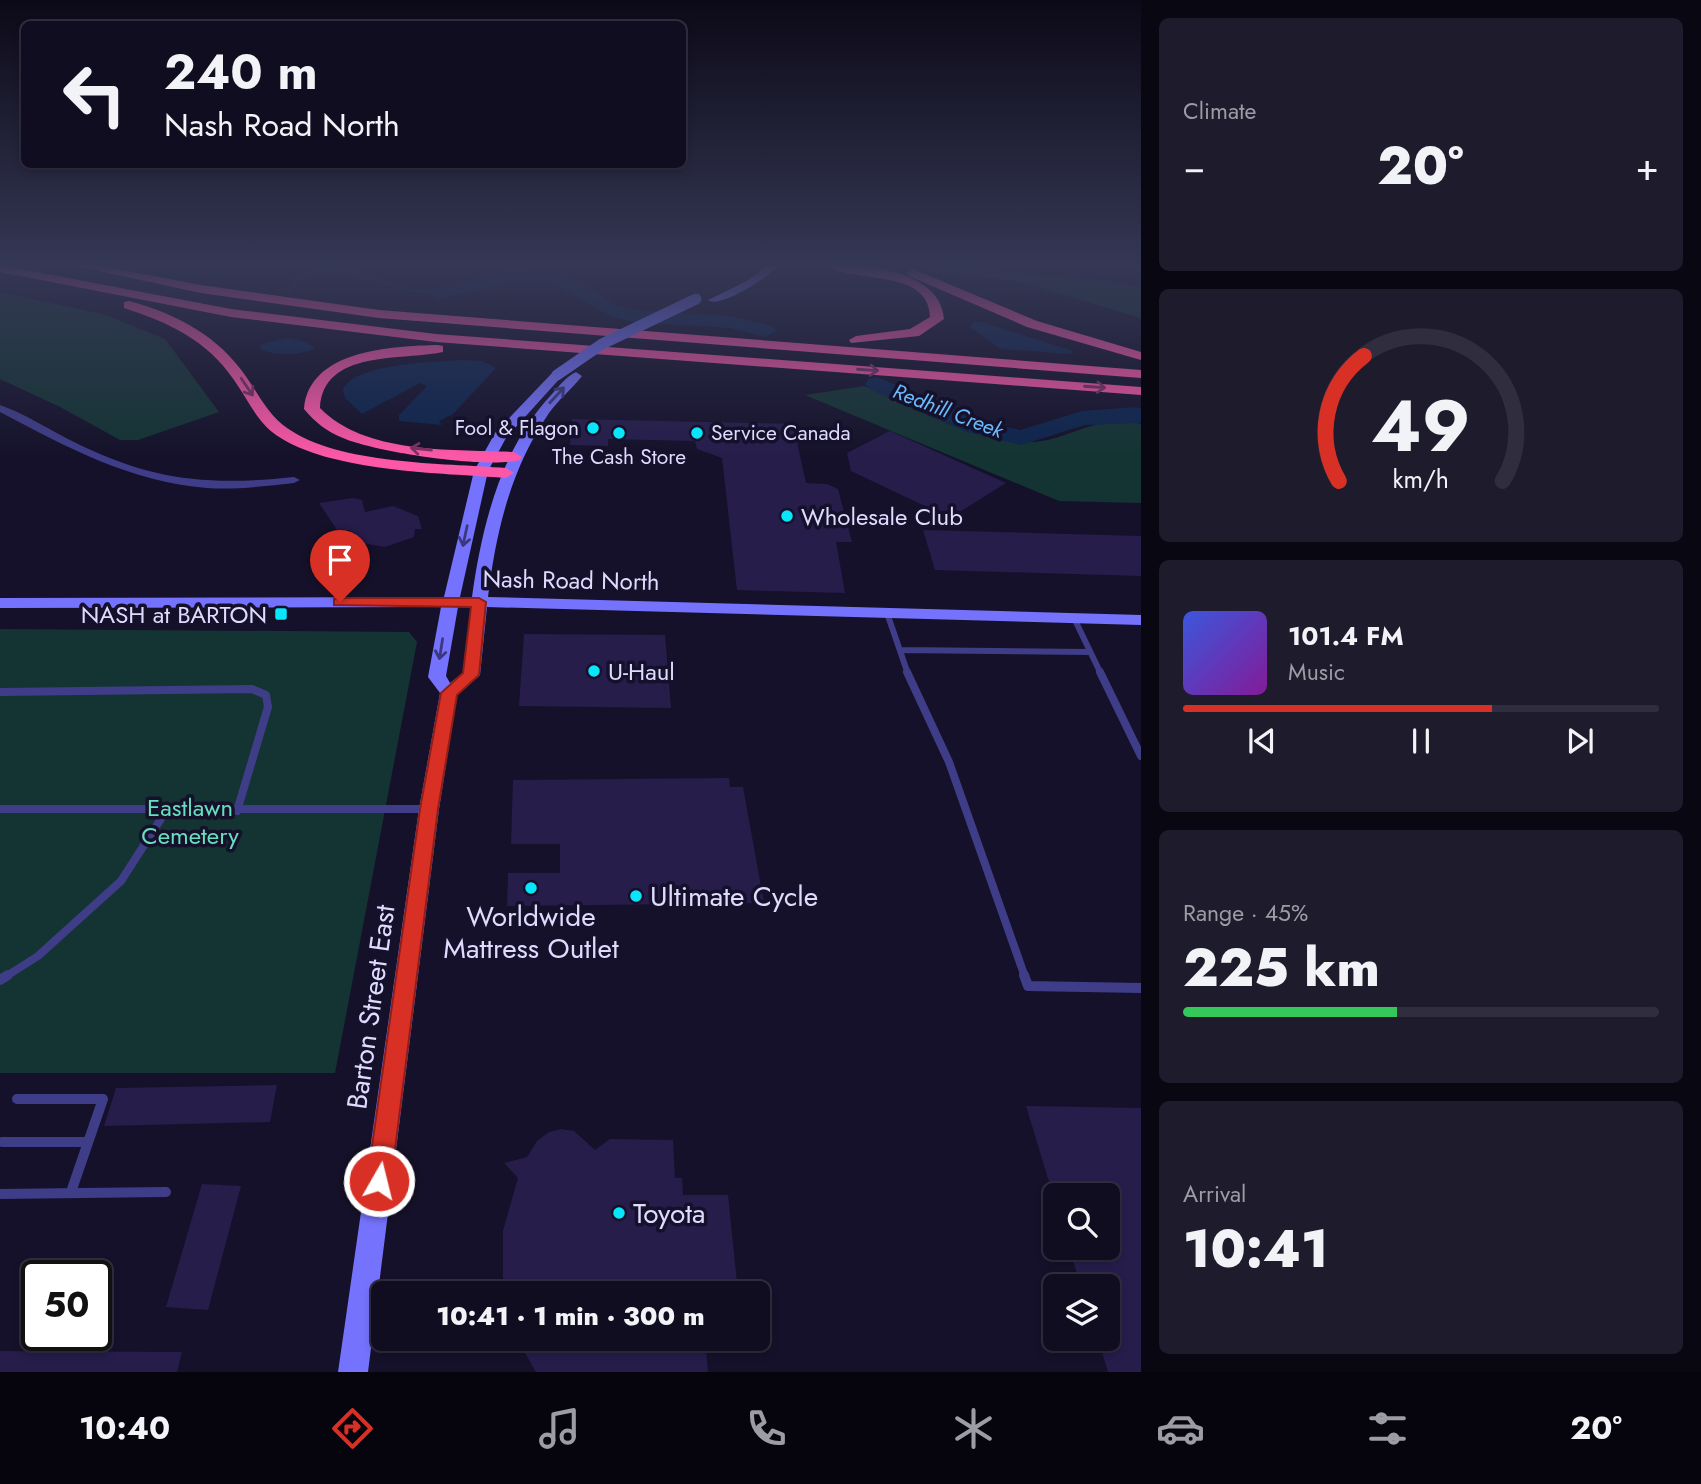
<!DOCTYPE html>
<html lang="en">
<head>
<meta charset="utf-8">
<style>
  :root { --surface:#100d20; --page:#1e1b2d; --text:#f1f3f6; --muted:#9c9ca5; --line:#302d3e; --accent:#d93025 }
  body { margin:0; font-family:Jost,sans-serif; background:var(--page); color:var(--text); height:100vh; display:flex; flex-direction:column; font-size:26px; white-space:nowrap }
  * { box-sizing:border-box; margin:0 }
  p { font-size:23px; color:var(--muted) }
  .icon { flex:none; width:38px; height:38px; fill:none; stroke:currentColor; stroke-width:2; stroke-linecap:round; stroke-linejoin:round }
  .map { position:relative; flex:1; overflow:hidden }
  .details { display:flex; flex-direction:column; gap:18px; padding:18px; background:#090712; width:560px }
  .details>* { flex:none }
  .banner { position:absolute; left:21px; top:21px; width:665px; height:147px; border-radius:10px; box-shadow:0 4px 10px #0003,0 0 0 2px var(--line); background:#100d20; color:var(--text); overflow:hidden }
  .fabs { position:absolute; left:1043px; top:1183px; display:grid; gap:14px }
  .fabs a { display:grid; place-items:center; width:77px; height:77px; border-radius:10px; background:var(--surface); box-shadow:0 4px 10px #0003,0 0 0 2px var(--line); font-size:35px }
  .speed { position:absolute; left:21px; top:1260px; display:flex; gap:14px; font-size:35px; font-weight:700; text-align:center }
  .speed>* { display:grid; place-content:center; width:91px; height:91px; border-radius:50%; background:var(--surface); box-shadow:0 4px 10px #0003,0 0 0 2px var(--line); line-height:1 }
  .speed .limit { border:4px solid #111; border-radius:10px; background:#fff; color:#111 }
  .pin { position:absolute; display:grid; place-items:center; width:60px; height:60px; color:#fff; margin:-72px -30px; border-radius:50% 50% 50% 0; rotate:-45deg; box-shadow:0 0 7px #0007 }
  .pin .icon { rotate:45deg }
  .me { position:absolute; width:77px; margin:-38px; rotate:8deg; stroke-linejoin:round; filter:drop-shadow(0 0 5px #0008) }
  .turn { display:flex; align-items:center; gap:24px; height:147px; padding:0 28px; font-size:32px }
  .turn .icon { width:91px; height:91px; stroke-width:2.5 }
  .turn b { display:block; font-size:49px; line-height:60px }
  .big { font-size:52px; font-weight:800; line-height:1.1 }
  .details .widget { flex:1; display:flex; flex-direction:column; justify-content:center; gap:10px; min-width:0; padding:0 24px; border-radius:10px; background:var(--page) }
  .details .dial { align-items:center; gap:0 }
  .dial svg { height:182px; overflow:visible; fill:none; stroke:var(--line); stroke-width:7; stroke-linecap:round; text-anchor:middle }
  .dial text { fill:var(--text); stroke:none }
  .song { display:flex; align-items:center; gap:21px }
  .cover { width:84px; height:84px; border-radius:10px; background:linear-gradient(135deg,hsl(230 70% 55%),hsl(290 70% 35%)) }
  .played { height:7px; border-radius:4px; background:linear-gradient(90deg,var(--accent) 65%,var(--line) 65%) }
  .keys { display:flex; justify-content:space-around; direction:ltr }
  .heat { display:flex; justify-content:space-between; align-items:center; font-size:38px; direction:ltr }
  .charge { height:10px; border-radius:5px; background:linear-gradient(90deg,#34c759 45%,var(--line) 0) }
  .trip { position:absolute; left:371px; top:1281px; width:399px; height:70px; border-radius:10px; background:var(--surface); box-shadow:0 4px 10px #0003,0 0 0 2px var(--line); font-weight:800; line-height:70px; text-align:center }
  .tab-bar { display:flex; height:112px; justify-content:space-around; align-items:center; background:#06050d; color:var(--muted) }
  .tab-bar .icon { width:49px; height:49px }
  .tab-bar .current { color:var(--accent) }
  .tab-bar b { font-size:32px; color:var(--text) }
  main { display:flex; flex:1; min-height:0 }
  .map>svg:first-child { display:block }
  .green { fill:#143433 }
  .water { fill:#0e254d }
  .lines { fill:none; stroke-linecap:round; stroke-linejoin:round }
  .stream { stroke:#0e254d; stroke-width:3.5 }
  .river { fill:#0e254d; fill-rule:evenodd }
  .building { fill:#261d4b }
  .lane-far2 { stroke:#3f3d88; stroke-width:6 }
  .lane-far1 { stroke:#3f3d88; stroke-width:8 }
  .lane { stroke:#3f3d88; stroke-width:10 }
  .street { fill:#3f3d88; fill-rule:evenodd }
  .secondary { fill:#7573fd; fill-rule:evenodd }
  .highway { fill:#fd57a8; fill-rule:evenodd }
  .secondary-bridge { stroke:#7573fd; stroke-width:11 }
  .oneway { stroke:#7d3063 }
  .oneway2 { stroke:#3b387e }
  .route { fill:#d93025; stroke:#8d1f18; stroke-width:2 }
  .poi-dot { fill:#09e6fc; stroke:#15112a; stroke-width:2.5 }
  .labels { text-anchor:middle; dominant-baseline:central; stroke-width:7; stroke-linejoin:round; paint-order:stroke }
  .far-water-label { font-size:21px; font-style:italic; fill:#6abafd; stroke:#15112a }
  .far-poi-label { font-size:21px; fill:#dedbff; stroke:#15112a; text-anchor:end }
  .poi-label { font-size:24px; fill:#dedbff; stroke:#15112a; text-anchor:start }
  .street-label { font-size:24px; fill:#dedbff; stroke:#15112a }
  .park-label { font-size:24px; fill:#66dfc0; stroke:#15112a }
  .near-poi-label { font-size:28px; fill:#dedbff; stroke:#15112a; text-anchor:start }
  .near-street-label { font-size:28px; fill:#dedbff; stroke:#15112a }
</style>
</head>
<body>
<main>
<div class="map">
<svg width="1141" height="1372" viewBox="0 0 1141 1372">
  <rect width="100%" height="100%" fill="#15112a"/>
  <path class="green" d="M 918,265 L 1118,282 L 1141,288 L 1141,318 L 1017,281 L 937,271 Z
    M 0,292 L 106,315 L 165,339 L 219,412 L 138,440 L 120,440 L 60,407 L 0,379 Z
    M 864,386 C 917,409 972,442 1031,442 C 1066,442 1103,411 1141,424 L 1141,503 L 1059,501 L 805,395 Z
    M 0,629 L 409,632 L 417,642 L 335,1073 L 0,1073 Z"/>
  <path class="water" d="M 973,321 L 982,322 L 1073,351 L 1070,354 L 1001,349 L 970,327 Z
    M 288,338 L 306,342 L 315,348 C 301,356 275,356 260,349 L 261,344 Z
    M 462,360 L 482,361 L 496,368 L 453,414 L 439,421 L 442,425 L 399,421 L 399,415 L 427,386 L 420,383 L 362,414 L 345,398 L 343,389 C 357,363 434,362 462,360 Z"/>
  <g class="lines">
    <path class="stream" d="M 167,265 L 187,268 L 282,265
      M 328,265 L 409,290 L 438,293
      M 289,290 L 300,276 L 337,268"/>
    <path class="river" d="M 518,270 L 572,278 L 619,306 L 634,310 L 730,316 L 773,326 L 776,331 L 765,337 L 730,328 L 634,322 L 612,317 L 559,287 L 544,284 L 518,282 L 438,299 L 428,293 L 431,289 Z
      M 877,377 L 984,422 L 1020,430 L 1082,411 L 1135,407 L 1141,408 L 1141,423 L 1085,425 L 1021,445 L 967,432 L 869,389 L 865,384 L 869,379 Z"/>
  </g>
  <path class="building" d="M 572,419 L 793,424 L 806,483 L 827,484 L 838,489 L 852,542 L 836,542 L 845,593 L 737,590 L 722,458 L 697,449 L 695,441 L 608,439 L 608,446 L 570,445 Z
    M 890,431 L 1006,483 L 950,518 L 851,471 L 847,453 Z
    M 353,498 L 362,500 L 365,512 L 393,506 L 418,516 L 422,529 L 415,529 L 414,537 L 385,547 L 363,543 L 349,530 L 337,530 L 319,503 Z
    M 923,530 L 1141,536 L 1141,576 L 935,570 Z
    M 524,634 L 665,635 L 671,708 L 519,706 Z
    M 729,778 L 730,787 L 743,787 L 764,903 L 507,906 L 508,873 L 560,873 L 560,844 L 511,844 L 513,780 Z
    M 277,1085 L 270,1122 L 104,1126 L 116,1088 Z
    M 1026,1106 L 1141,1108 L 1141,1372 L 1108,1372 L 1098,1339 L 1108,1339 L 1108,1286 L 1081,1286 L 1069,1248 L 1108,1248 L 1108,1195 L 1053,1195 Z
    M 561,1129 L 574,1131 L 595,1150 L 610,1139 L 673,1140 L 675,1178 L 682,1178 L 683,1195 L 728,1195 L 738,1293 L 503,1293 L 503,1231 L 518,1178 L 504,1163 L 527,1157 L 537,1141 L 549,1132 Z
    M 202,1184 L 241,1186 L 208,1310 L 166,1307 Z
    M 517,1339 L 705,1339 L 708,1372 L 536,1372 Z
    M 0,1351 L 182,1352 L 177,1372 L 0,1372 Z"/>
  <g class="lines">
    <path class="lane-far2" d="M 887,613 L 908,674
      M 1074,618 L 1101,674
      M 901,650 L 1089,652"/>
    <path class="lane-far1" d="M 907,672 L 949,762 L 1025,977
      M 1100,672 L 1141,756
      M 0,692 L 252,689 L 266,695 L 268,707 L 237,811
      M 0,809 L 429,809
      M 5,977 L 38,956 L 121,881 L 166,811"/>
    <path class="lane" d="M 1024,975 L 1028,986 L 1141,988
      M 0,980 L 8,975
      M 17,1099 L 103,1099 L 71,1192
      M 2,1142 L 88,1142
      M 0,1194 L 166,1192"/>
    <path class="street" d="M 1008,265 L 1093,265 L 1089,267 L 1012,267 Z
      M 0,405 C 26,414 51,431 76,443 C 153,481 210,486 294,477 L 300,480 L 294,483 C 265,486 236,490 207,488 C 131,482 66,447 0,412 Z"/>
    <path class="secondary" d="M 769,265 L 780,265 C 769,276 721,309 708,300 L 747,281 Z
      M 557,371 L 563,375 L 506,438 L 488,471 L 460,597 L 472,597 C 482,525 501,448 552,394 C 559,386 567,376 576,372 L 582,376 C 572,389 559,399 549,413 C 511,468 496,531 488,597 L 1141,615 L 1141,625 L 487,607 L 480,675 L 457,695 L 439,809 L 368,1372 L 338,1372 L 419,809 L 440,693 L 428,677 L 441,607 L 0,608 L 0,598 L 444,597 L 474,471 L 495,433 L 553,372 ZM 458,607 L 471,607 L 463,673 L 450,683 L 446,676 Z"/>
    <path class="highway" d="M 0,265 L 231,309 L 436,334 L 1141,387 L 1141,395 L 436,342 L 231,317 L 0,272 Z
      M 71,265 L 95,265 L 201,285 L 379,310 L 1141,370 L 1141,378 L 379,318 L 201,293 Z
      M 826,265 C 864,264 941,270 944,319 L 919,336 L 851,343 L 849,340 L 856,336 L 910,329 L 930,317 C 929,267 850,284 826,265 Z
      M 913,269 L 1037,321 L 1141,352 L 1141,360 L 1027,327 L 909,276 L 907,273 Z
      M 129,301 C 177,314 219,336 247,378 C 259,395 269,416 287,428 C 340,465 442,463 506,468 L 514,473 L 506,478 C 442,473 329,472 276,435 C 257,422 247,398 234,380 C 207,340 168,322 124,308 L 124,302 Z
      M 438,345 L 443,346 L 443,352 C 402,361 323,349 320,408 C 366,455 453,449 514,452 L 522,457 L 520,460 C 487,469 375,452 343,438 C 327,432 315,422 304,409 C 309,350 391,346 438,345 Z"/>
    <path class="secondary-bridge" d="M 557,375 L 602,344 L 696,299"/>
  </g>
  <defs><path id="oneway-shaft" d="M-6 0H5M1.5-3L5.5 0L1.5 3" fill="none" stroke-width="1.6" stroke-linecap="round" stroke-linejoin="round" transform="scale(1.75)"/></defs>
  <g class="oneway">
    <use href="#oneway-shaft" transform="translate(868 370) rotate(4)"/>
    <use href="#oneway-shaft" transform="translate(247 387) rotate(56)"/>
    <use href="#oneway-shaft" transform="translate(1095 387) rotate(4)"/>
    <use href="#oneway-shaft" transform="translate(421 449) rotate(-174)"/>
  </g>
  <g class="oneway2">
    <use href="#oneway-shaft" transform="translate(557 395) rotate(-47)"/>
    <use href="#oneway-shaft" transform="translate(465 536) rotate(102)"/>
    <use href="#oneway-shaft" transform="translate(441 649) rotate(99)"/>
  </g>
  <linearGradient id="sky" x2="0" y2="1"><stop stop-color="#0c0917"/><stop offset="0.58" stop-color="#353855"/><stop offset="1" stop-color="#353855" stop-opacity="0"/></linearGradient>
  <rect width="1141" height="457" fill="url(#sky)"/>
  <path class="route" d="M 340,598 L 479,598 L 486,602 L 479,675 L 457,695 L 438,809 L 391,1181 L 387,1189 L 379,1192 L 370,1189 L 367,1181 L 420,809 L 441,693 L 463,673 L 471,607 L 334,605 L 334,599 Z"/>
  <g class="poi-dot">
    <circle cx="593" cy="428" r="7"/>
    <circle cx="619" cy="433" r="7"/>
    <circle cx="697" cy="433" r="7"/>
    <circle cx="787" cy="516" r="7"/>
    <rect x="274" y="607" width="14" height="14" rx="3.5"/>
    <circle cx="594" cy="671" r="7"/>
    <circle cx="531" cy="888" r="7"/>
    <circle cx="636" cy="896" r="7"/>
    <circle cx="619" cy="1213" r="7"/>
  </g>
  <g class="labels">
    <g class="far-water-label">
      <text transform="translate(948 411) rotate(21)">Redhill Creek</text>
    </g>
    <g class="far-poi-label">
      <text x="579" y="428">Fool &amp; Flagon</text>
      <text x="711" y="433" text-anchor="start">Service Canada</text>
      <text x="619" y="457" text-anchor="middle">The Cash Store</text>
    </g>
    <g class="poi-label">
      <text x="801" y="516">Wholesale Club</text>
      <text x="267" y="614" text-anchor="end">NASH at BARTON</text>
      <text x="608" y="671">U-Haul</text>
    </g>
    <g class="street-label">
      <text transform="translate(571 580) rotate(1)">Nash Road North</text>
    </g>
    <g class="park-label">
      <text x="190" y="807">Eastlawn<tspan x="190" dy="28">Cemetery</tspan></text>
    </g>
    <g class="near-poi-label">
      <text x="650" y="896">Ultimate Cycle</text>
      <text x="531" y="916" text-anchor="middle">Worldwide<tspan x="531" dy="32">Mattress Outlet</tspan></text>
      <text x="633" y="1213">Toyota</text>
    </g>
    <g class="near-street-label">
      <text transform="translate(371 1007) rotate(-82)">Barton Street East</text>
    </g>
  </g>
</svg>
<div class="fabs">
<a><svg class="icon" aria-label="search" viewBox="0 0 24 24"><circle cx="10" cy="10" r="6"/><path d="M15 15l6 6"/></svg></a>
<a><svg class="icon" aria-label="layers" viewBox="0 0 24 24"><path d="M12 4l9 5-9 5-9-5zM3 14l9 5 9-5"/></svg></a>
</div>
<div class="speed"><div class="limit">50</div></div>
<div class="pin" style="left:340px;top:602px;background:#d93025"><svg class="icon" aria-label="arrive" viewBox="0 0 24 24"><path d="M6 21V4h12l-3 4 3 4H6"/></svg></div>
<svg class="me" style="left:379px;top:1181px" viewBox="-20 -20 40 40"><circle r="17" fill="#d93025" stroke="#fff" stroke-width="3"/><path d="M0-11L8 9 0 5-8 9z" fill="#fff"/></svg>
<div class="trip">10:41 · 1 min · 300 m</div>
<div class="banner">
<div class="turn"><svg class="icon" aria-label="left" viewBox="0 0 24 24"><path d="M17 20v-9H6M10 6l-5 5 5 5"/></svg><div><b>240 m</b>Nash Road North</div></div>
</div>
</div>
<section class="details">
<div class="widget"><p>Climate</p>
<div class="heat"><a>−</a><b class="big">20°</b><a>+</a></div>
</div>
<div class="widget dial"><svg viewBox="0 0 100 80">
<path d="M14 69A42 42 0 1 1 86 69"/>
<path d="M14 69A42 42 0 0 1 25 14" stroke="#d93025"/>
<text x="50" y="56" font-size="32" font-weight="700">49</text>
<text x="50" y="72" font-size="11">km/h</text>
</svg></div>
<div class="widget">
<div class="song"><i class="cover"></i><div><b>101.4 FM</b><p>Music</p></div></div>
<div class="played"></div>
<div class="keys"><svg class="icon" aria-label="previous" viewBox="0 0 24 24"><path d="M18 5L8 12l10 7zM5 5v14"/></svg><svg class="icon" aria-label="pause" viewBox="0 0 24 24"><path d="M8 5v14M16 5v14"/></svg><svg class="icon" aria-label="next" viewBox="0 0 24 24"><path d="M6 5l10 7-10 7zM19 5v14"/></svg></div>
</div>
<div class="widget"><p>Range · 45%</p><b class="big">225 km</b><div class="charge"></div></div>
<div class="widget"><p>Arrival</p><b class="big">10:41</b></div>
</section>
</main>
<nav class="tab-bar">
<b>10:40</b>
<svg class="icon current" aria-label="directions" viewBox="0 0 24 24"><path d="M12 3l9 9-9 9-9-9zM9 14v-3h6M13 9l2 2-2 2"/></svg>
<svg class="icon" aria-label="music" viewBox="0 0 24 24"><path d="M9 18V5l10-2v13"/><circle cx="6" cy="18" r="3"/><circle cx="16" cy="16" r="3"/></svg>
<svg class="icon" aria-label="phone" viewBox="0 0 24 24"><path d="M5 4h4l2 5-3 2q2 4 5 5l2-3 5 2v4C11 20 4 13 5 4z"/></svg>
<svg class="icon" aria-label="climate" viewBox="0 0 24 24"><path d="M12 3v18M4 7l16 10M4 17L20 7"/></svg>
<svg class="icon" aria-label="car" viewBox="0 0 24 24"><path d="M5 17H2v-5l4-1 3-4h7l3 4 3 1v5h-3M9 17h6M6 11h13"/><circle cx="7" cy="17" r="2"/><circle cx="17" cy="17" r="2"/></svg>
<svg class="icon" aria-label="filters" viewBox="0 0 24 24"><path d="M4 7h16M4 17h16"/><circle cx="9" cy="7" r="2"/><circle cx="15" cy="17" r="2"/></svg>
<b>20°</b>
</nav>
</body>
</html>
